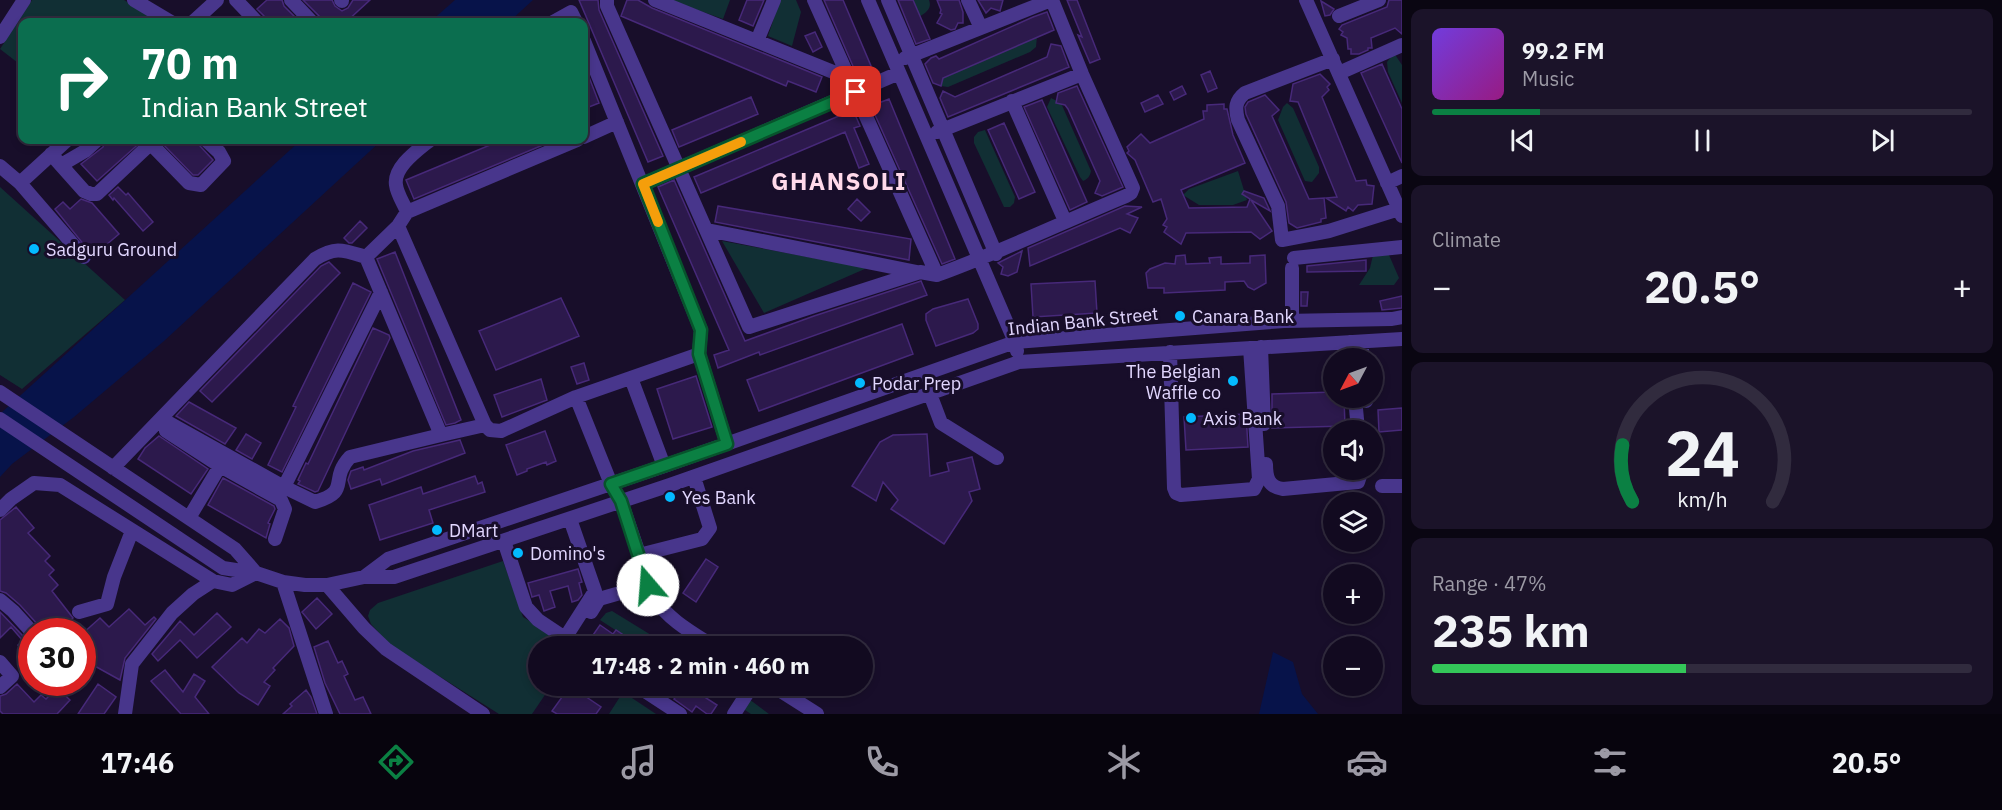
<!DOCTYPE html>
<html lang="en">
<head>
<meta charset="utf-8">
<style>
  :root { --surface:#120a20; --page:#1b1329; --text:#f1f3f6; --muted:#9c9aa5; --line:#312b3e; --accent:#0b8043 }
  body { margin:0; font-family:"IBM Plex Sans",sans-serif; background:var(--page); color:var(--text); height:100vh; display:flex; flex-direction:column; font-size:22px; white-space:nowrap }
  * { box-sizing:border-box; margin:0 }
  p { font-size:20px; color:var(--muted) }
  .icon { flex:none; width:33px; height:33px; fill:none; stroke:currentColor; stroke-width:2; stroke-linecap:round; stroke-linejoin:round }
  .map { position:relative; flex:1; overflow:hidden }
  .side { display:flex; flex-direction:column; gap:9px; padding:9px; background:#0a0612; width:600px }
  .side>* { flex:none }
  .guide { position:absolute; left:18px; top:18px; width:570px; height:126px; border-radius:12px; box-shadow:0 3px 9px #0003,0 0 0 2px var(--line); background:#0b6e4f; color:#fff; overflow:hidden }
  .needle { width:39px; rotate:229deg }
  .controls { position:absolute; left:1323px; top:348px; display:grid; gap:12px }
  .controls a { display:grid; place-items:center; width:60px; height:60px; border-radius:50%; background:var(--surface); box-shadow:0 3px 9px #0003,0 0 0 2px var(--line); font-size:30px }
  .speed { position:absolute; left:18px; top:618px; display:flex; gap:12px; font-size:30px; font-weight:700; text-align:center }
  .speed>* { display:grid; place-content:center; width:78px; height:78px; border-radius:50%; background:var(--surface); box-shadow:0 3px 9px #0003,0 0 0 2px var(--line); line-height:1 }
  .speed .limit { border:9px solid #d22; background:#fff; color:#111 }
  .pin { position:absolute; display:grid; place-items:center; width:51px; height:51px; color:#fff; margin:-26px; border-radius:12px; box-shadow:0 3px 9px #0006 }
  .me { position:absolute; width:66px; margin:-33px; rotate:342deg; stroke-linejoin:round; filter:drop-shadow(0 0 4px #0008) }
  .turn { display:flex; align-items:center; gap:21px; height:126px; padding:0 24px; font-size:27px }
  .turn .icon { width:78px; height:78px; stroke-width:2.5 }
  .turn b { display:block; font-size:42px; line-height:51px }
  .big { font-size:45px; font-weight:700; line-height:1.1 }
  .side .tile { flex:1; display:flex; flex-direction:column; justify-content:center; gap:9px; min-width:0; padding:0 21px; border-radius:12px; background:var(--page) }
  .side .dial { align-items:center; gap:0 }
  .dial svg { height:156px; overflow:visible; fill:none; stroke:var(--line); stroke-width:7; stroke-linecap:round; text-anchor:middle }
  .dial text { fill:var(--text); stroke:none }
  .song { display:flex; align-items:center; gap:18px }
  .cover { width:72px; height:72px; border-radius:9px; background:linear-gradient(135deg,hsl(260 70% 55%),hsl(310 70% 35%)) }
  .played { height:6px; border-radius:3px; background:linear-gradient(90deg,var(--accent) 20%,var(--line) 20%) }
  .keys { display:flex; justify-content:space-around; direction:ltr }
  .heat { display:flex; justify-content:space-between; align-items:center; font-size:33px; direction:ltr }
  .charge { height:9px; border-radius:4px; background:linear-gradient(90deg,#34c759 47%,var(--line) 0) }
  .trip { position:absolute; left:528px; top:636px; width:345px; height:60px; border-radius:30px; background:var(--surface); box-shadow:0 3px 9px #0003,0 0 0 2px var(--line); font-weight:700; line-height:60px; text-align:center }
  .tab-bar { display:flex; height:96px; justify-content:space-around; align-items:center; background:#07040d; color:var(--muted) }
  .tab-bar .icon { width:42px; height:42px }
  .tab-bar .active { color:var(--accent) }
  .tab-bar b { font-size:27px; color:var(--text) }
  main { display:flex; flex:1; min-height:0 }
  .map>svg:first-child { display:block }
  .green { fill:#112f34 }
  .water { fill:#07134a }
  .building { fill:#2c194c; stroke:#472979; stroke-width:1.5 }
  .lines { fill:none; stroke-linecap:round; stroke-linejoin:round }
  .minor { stroke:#48368c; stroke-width:14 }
  .route-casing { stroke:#07532c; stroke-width:15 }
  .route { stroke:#0b8043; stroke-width:10 }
  .slow { stroke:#f59e0b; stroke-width:10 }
  .poi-dot { fill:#03baff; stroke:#180e2a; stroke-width:2 }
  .labels { text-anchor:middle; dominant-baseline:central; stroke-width:6; stroke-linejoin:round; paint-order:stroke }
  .poi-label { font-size:18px; fill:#e2d7ff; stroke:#180e2a; text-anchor:start }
  .street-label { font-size:18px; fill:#e2d7ff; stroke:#180e2a }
  .district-label { font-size:24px; font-weight:bold; letter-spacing:1.5px; fill:#ffd9ea; stroke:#180e2a }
</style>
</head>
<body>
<main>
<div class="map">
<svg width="1402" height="714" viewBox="0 0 1402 714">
  <rect width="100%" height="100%" fill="#180e2a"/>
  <path class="green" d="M 32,0 L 124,0 L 160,22 L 22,22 L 22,66 L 0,49 Z
    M 669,0 L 730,0 L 723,19 Z
    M 780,0 L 796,0 L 801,12 L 792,46 L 768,36 Z
    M 910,0 L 929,0 C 932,8 927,12 920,16 L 915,11 Z
    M 1037,36 L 1036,47 L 1030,52 L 948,87 L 941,86 L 937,81 L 938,76 Z
    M 1394,53 L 1402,65 L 1402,103 L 1388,72 L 1387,62 Z
    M 1051,98 L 1061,103 L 1091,171 C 1090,176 1088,179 1083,181 L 1080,177 L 1047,107 Z
    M 1287,103 L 1293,108 L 1319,167 L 1319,173 L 1312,182 L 1305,181 L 1278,120 L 1283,107 Z
    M 985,130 L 1015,197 L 1014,203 L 1010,207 L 1004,207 L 974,143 L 974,137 L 978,132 Z
    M 1238,171 L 1247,200 L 1233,205 L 1199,205 L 1183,195 L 1189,189 Z
    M 0,187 L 125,300 L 22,389 L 0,375 Z
    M 722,241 L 867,268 L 764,313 Z
    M 1373,255 L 1389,255 L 1399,278 L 1394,285 L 1359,285 L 1370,268 Z
    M 503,561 L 523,617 L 570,646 L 538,646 L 538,686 L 551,686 L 532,714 L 499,714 L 390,645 L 371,624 L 368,616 L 370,610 L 378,603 Z
    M 612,611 L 669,646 L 640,646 L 600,620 L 606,613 Z
    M 623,692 L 656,714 L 609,714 Z
    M 749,699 L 769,714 L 751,714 L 742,708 Z"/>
  <path class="water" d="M 455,0 L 533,0 L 509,22 L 430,22 Z
    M 301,140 L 382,140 L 164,341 L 74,417 L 12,464 L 0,477 L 0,414 Z
    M 1273,652 L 1293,662 L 1302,694 L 1318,714 L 1259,714 Z"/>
  <path class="building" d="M 267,0 L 282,0 L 284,6 L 300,22 L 266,22 L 264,16 L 257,9 Z
    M 303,0 L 332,0 L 335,6 L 342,11 L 348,8 L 353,0 L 370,0 L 346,22 L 321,22 L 319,16 Z
    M 579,0 L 598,0 L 599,10 L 663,156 L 648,162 Z
    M 627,0 L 638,0 L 652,8 L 822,77 L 816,92 L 788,81 L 786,86 L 621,16 Z
    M 747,0 L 764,0 L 753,26 L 739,20 Z
    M 824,0 L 843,0 L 871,66 L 856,73 Z
    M 898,0 L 913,0 L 930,39 L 916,44 Z
    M 937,0 L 959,0 L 963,12 L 963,23 L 958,23 L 955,29 L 951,30 L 937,23 L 942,14 L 940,13 L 941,10 Z
    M 978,0 L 1003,0 L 1000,11 L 991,8 L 986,13 Z
    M 1067,0 L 1077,0 L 1100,59 L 1090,63 L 1078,35 L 1082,37 Z
    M 1389,0 L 1402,0 L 1402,34 L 1395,28 L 1371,38 L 1372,48 L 1368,48 L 1368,50 L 1359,54 L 1351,54 L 1351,49 L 1348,49 L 1347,38 L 1341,35 L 1343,32 L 1339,29 L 1342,25 L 1387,7 Z
    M 1321,1 L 1334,9 L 1330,15 L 1325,16 Z
    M 1047,12 L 1054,30 L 943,78 L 941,86 L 933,83 L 925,64 L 931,58 L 936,56 L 939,59 L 1033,17 Z
    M 815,32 L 822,47 L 813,52 L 805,36 Z
    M 1051,44 L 1061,46 L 1069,67 L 948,117 L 940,98 L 943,91 L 955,97 L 1047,57 Z
    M 584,64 L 599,103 L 584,109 Z
    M 1382,64 L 1402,109 L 1402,163 L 1361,73 Z
    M 1210,71 L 1217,88 L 1208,92 L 1201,75 Z
    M 1320,74 L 1330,84 L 1327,87 L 1329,90 L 1322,97 L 1356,181 L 1366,180 L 1367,185 L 1374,186 L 1372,204 L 1358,205 L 1353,211 L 1348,207 L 1346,211 L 1326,198 L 1337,197 L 1298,102 L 1290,101 L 1293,84 Z
    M 1077,86 L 1123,187 L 1102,196 L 1095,193 L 1100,181 L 1068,109 L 1065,105 L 1056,103 L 1058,93 Z
    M 1182,86 L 1186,94 L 1174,100 L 1170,92 Z
    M 1158,95 L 1163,104 L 1145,112 L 1141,103 Z
    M 1265,95 L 1279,110 L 1272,116 L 1309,199 L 1324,198 L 1326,218 L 1321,219 L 1321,222 L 1297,228 L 1289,223 L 1286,202 L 1246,114 L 1245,107 L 1248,102 Z
    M 751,97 L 758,114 L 679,147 L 672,130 Z
    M 889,99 L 955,259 L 942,264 L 871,106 Z
    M 1042,100 L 1087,202 L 1070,210 L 1024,107 Z
    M 1224,104 L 1224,109 L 1227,109 L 1233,135 L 1245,163 L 1181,190 L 1189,208 L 1247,207 L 1250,199 L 1242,194 L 1244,191 L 1264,198 L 1270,211 L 1251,200 L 1272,231 L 1260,239 L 1251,232 L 1186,233 L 1181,244 L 1164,232 L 1167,227 L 1163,225 L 1167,219 L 1161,199 L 1153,202 L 1135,160 L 1127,153 L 1129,151 L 1127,147 L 1141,134 L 1150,143 L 1204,119 L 1203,111 L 1207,111 L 1207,105 Z
    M 853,110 L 860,126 L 854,128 L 869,164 L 859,168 L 845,132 L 701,193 L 694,177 Z
    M 1004,123 L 1035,192 L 1019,199 L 988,130 Z
    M 106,140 L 143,140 L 97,181 L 81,164 L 103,147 Z
    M 159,140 L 197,140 L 200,146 L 213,160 L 198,175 L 193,175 Z
    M 502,140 L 555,140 L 414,199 L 406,180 Z
    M 674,180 L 745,341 L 814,316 L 921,281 L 927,295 L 760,355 L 759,352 L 718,368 L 714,355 L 729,350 L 658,187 Z
    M 118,187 L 126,195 L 128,193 L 153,222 L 143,231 L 114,198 L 113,200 L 109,195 Z
    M 81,199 L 92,203 L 119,234 L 93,256 L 55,209 L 63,202 L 70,209 Z
    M 857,199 L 870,212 L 861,221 L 848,209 Z
    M 718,206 L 911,239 L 909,260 L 715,222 Z
    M 1125,206 L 1142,207 L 1127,214 L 1138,218 L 1130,233 L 1120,228 L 1030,266 L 1028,248 Z
    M 360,221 L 367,228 L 352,243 L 349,243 L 344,238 Z
    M 1022,251 L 1017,272 L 1008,276 L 1001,274 L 1003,267 L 998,263 Z
    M 395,252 L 461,420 L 455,423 L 446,425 L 377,259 Z
    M 1185,255 L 1186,264 L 1210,263 L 1209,258 L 1221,257 L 1221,264 L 1250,263 L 1250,256 L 1265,255 L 1266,283 L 1254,290 L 1248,287 L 1244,281 L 1225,282 L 1225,290 L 1164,293 L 1164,288 L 1148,288 L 1146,273 L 1150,269 L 1165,263 L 1175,264 L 1176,256 Z
    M 1366,260 L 1366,271 L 1307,272 L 1307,266 Z
    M 329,262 L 340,273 L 212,402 L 200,391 L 321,266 Z
    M 1095,281 L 1097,313 L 1033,317 L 1031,284 Z
    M 353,283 L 371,292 L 282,472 L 268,465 L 296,407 L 293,406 Z
    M 1301,292 L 1308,292 L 1307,306 L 1301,306 Z
    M 1402,296 L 1402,308 L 1382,310 L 1380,301 Z
    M 561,298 L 579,336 L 496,370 L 479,331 Z
    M 968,299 L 978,324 L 978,329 L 973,333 L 936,346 L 926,320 L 926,314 L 933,309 Z
    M 902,324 L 913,354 L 759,411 L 747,380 Z
    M 373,328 L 389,335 L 390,338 L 318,491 L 315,492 L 298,484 L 300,481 L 298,480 L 306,463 L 308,464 Z
    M 584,363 L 589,380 L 577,384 L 571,367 Z
    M 696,376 L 712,427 L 673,439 L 657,389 Z
    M 541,379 L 547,400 L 502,417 L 494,395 Z
    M 1334,392 L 1334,398 L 1344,398 L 1345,426 L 1272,428 L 1272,394 Z
    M 189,402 L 236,428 L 225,444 L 176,416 Z
    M 1402,408 L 1402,430 L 1379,432 L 1378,410 Z
    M 1246,414 L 1248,447 L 1186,450 L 1184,417 Z
    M 545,431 L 556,461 L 547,465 L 546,462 L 527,469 L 527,471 L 517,475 L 506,445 Z
    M 246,434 L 261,443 L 252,459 L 236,450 Z
    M 927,434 L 930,476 L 949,471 L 947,463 L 972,457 L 980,489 L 969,492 L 972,501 L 944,544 L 891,509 L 898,500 L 883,482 L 876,501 L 852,486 L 880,442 L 893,435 Z
    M 159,436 L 208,469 L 191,494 L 138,459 L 145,448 Z
    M 460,440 L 465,453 L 382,485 L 380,479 L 351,489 L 348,480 L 351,471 L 363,467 L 364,470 L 413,451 Z
    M 475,476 L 478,484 L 482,482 L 485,492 L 429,510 L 433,523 L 380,540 L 369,505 L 421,487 L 423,494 Z
    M 223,478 L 274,506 L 275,509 L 268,523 L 270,524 L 266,538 L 208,505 Z
    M 16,507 L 34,528 L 28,533 L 50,556 L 45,561 L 54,570 L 49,575 L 58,585 L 52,591 L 73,618 L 71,620 L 82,632 L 41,632 L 39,626 L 20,605 L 6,593 L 0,591 L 0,520 Z
    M 706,559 L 718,567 L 696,602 L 683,593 Z
    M 578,569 L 582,582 L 579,583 L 582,595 L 578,600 L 572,602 L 568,586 L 550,591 L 555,607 L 544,611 L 539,595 L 532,597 L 528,583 Z
    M 317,598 L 332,614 L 316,629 L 302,612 Z
    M 129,609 L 145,625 L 154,617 L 156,619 L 125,658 L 120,680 L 82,659 L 82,634 L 100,618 L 109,627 Z
    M 0,612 L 25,638 L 32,641 L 32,660 L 18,645 L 23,641 L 11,627 L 0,638 Z
    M 217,613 L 231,627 L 197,658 L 180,640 L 158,661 L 152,654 L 180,621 L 194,635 Z
    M 280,619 L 289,628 L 294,646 L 273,668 L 275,670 L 264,682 L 270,686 L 258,705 L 239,693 L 212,667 L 242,638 L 247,643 L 259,629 L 265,633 Z
    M 600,625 L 613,634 L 616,630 L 640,646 L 609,646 L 593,635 Z
    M 328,641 L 338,663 L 342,661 L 348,674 L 344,676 L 355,700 L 363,697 L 371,714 L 340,714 L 325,683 L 314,647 Z
    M 165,670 L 183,692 L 194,674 L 205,681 L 195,697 L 209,714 L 181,714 L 151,681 Z
    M 17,684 L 34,702 L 41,695 L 46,699 L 57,688 L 70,700 L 57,714 L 3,714 L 0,711 L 0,696 L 6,694 Z
    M 98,684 L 116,697 L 104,714 L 78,714 Z
    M 570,686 L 601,707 L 596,714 L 557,714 L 552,711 Z
    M 666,686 L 697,686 L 706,692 L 703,696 L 717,705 L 711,714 L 707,714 L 696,706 L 692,712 L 674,699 L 678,694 Z
    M 306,690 L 311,697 L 317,714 L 283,714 L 292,706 L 290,704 Z"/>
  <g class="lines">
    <path class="minor" d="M 134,0 L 171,22
      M 236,0 L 257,22
      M 291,0 L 312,22
      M 341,0 L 342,1
      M 607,0 L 607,6 L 749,327 L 920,272 L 937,275 L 814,0
      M 655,0 L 848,78
      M 868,0 L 1015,342 L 1017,351
      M 888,0 L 996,254
      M 968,0 L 981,28
      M 1306,0 L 1402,216
      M 1339,16 L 1379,0
      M 193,22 L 217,0
      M 553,22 L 571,12 L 576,22
      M 0,37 L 24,0
      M 584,41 L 701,330 L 699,354 L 727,444
      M 757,41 L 774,0
      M 905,58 L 1051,0
      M 1333,59 L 1245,93 C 1235,101 1235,108 1238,120 L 1278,206 L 1282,240 L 1329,231 L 1399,209
      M 1339,73 L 1402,45
      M 1012,101 L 1065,221
      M 937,132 L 1082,74
      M 584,137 L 617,122
      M 51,154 L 84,191 L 91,194 L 97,194 L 146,148 L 152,145 L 189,183 L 201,185 L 224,161 L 219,152 L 206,140
      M 61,165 L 85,151 L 97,140
      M 0,166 L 20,183 L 84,257
      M 20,183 L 67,140
      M 1387,183 L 1402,176
      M 643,184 L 899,73
      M 407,212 C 404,204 397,194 396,185 C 393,167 418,150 430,140
      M 398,226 L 485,425 L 490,430 L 501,431 L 576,397 L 699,354
      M 707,230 L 917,272
      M 366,257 L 398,226 L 407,212 L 577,140
      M 366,257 L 441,435 L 485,425
      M 1294,258 L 1402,247
      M 1292,268 L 1292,321
      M 937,275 C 1001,252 1063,222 1126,196 L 1131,193 L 1133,188 L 1082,74 L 1052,0
      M 1350,342 L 1352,358
      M 1361,342 L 1363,358
      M 1261,347 L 1264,424
      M 1170,352 L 1174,488 L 1176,493 L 1181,495 L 1254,489 L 1259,479 L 1250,348
      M 631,378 L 664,466
      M 0,392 L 235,549 L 256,573
      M 930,394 L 941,423 L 997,458
      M 576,397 L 611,484 L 621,501 L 654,598 C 669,620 691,632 713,646
      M 1355,398 L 1358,430
      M 1366,398 L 1366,401
      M 0,419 L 223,568 L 256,573 L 283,582 L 305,585 L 327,585 L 364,577 L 394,577 L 670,485 L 1019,362 L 1402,339
      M 162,419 L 284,487 L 315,502 C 352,491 328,481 350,457 L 441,435
      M 166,431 L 220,466
      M 1266,464 C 1266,477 1268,487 1283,489 L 1358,482 L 1362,470
      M 113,468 L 315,259 C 336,246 343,250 366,257
      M 1382,486 L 1402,486
      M 284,487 L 381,292
      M 0,510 L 11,499 L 34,483 L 60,485 L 213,581 L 232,585 L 256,573
      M 189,518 L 220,466 L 281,500 L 285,509 L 275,539
      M 504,541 L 526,607 L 538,620 L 565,638 L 595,591 L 570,519
      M 639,555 L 702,539 L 710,528 L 694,477
      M 364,577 L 388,559 L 664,466 L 1015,342 L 1284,321 L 1392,319 L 1402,317
      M 283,582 L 326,714
      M 327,585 L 364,628 L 386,649 L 483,714
      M 0,600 L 13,611 L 32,632
      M 79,612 L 107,604 L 114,577 L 132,531
      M 591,612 L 599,599 L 648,585
      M 0,662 L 12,676 L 0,687
      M 637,686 L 680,714
      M 773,686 L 817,714
      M 125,714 L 132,664 L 172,613 L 193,594 L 213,581
      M 734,714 L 752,686"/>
  </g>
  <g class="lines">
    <g class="route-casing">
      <path id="route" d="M 648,585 L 621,501 L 611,484 L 727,444 L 699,354 L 701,330 L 643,184 L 856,92"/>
    </g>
    <use href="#route" class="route"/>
    <path class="slow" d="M 658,222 L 643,184 L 741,142"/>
  </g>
  <g class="poi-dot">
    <circle cx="34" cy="249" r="6"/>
    <circle cx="1180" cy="316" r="6"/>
    <circle cx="1233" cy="381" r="6"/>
    <circle cx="860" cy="383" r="6"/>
    <circle cx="1191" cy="418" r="6"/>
    <circle cx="670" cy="497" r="6"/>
    <circle cx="437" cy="530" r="6"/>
    <circle cx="518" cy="553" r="6"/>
  </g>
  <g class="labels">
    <g class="poi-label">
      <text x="46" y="249">Sadguru Ground</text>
      <text x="1192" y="316">Canara Bank</text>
      <text x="1221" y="371" text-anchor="end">The Belgian<tspan x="1221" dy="21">Waffle co</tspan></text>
      <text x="872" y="383">Podar Prep</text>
      <text x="1203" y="418">Axis Bank</text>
      <text x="682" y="497">Yes Bank</text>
      <text x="449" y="530">DMart</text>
      <text x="530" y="553">Domino's</text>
    </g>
    <g class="street-label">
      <text transform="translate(1083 321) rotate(-6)">Indian Bank Street</text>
    </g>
    <g class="district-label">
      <text x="839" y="181">GHANSOLI</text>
    </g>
  </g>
</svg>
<div class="controls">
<a><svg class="needle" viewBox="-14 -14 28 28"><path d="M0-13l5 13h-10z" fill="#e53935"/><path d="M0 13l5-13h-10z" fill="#9c9aa5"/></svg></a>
<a><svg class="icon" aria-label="sound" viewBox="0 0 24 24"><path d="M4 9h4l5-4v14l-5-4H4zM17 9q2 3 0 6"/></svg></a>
<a><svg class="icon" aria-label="layers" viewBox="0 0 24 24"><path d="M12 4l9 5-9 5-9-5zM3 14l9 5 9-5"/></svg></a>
<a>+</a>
<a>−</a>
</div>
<div class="speed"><div class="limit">30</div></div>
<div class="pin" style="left:856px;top:92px;background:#d93025"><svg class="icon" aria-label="arrive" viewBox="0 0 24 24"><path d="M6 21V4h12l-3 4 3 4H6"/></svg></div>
<svg class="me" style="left:648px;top:585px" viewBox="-20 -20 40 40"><circle r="19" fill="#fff"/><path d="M0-13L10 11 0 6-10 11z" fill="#0b8043"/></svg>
<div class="trip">17:48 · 2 min · 460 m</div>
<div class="guide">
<div class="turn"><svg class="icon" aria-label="right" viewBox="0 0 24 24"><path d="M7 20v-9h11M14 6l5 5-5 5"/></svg><div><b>70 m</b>Indian Bank Street</div></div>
</div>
</div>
<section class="side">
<div class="tile">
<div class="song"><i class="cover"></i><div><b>99.2 FM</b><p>Music</p></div></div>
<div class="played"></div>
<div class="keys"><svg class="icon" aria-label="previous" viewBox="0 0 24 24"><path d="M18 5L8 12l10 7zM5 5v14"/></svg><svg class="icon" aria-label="pause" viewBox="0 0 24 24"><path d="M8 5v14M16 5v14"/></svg><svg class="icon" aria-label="next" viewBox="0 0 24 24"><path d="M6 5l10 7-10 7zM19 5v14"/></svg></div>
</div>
<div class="tile"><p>Climate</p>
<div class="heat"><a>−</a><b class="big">20.5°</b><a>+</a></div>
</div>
<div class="tile dial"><svg viewBox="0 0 100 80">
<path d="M14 69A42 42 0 1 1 86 69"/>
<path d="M14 69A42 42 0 0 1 9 40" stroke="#0b8043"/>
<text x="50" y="56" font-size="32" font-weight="700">24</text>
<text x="50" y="72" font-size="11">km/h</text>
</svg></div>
<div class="tile"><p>Range · 47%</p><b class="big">235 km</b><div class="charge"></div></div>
</section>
</main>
<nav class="tab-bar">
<b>17:46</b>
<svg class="icon active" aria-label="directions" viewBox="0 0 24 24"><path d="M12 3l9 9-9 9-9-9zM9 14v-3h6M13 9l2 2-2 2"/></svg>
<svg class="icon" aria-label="music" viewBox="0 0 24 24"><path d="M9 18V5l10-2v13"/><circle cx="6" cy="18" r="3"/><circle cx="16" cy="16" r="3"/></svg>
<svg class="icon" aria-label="phone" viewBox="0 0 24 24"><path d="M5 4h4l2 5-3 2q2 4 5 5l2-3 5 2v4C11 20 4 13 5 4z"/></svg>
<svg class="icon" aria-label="climate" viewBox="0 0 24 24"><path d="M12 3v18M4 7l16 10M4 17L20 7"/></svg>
<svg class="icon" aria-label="car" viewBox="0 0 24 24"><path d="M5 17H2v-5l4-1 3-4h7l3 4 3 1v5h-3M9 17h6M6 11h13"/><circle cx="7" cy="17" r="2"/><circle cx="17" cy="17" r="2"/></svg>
<svg class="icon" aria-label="filters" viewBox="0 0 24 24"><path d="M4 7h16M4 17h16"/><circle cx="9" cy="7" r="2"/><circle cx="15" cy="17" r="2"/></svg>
<b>20.5°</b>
</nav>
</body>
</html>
